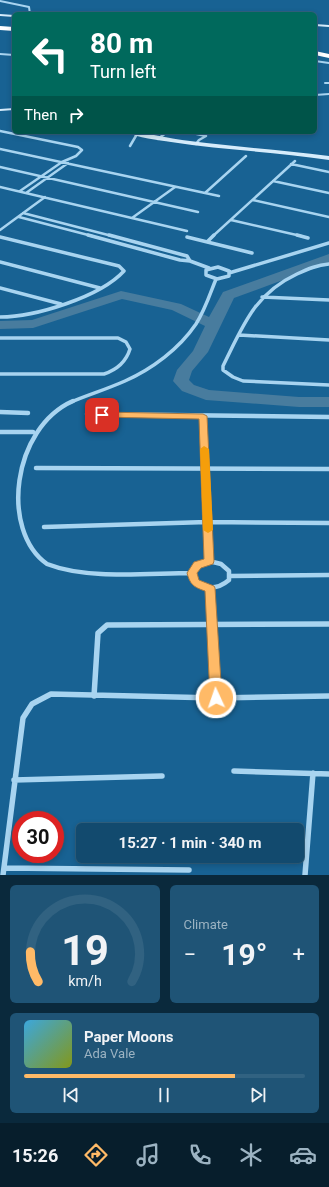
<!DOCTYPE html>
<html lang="en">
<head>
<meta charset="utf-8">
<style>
  :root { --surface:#124a6e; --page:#1f5476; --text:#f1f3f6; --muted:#9cb3c2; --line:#316281; --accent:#ffba67 }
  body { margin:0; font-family:Roboto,sans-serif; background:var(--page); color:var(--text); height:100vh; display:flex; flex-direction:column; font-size:15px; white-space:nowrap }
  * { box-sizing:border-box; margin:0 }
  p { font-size:13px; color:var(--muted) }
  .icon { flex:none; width:22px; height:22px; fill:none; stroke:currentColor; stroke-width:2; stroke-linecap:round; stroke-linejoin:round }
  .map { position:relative; height:875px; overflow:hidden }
  .side { display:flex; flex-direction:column; gap:10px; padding:10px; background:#0a293c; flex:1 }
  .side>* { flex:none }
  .guide { position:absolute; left:12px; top:12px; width:305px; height:122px; border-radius:6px; box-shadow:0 2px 6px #0003,0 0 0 1px var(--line); background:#00695c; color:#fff; overflow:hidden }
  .speed { position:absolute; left:12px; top:811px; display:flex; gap:8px; font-size:20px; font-weight:700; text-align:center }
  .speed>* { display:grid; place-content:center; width:52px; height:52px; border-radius:50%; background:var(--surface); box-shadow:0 2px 6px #0003,0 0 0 1px var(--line); line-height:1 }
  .speed .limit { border:6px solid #d22; background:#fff; color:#111 }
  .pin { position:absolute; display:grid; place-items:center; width:34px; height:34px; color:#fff; margin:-17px; border-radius:8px; box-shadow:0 2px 6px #0006 }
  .me { position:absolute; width:44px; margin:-22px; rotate:357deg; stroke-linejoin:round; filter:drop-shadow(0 0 3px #0008) }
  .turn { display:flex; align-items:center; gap:14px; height:84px; padding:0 12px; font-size:18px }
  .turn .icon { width:52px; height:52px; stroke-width:2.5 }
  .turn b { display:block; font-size:28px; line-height:34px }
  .then { display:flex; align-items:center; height:38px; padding:0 12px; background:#0003; gap:8px; font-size:15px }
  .big { font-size:30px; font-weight:700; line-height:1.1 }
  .side .widget { flex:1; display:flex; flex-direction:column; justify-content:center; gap:6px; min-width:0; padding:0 14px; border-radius:6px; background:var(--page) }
  .side .dial { align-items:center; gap:0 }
  .dial svg { height:104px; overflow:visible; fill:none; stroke:var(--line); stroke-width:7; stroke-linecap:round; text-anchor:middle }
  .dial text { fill:var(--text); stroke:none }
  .song { display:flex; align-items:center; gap:12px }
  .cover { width:48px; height:48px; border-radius:6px; background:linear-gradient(135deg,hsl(200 70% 55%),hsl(70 70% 35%)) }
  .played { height:4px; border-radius:2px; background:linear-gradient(90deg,var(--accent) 75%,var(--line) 75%) }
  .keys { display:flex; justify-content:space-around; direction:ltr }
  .heat { display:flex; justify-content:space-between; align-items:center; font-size:22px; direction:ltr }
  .side .tiles { flex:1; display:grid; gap:10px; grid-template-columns:1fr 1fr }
  .widget:last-child { grid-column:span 2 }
  .trip { position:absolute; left:76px; top:823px; width:228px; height:40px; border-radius:6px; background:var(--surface); box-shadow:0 2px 6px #0003,0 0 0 1px var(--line); font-weight:700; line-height:40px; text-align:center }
  .menu { display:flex; height:64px; justify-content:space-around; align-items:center; background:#071e2c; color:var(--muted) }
  .menu .icon { width:28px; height:28px }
  .menu .selected { color:var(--accent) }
  .menu b { font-size:18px; color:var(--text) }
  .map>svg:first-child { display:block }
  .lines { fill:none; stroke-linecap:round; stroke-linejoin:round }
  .river { fill:#487c9e; fill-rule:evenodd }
  .street-far4 { stroke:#a8d4f0; stroke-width:2 }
  .street-far3 { stroke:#a8d4f0; stroke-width:2.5 }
  .street-far2 { stroke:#a8d4f0; stroke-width:3.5 }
  .street-far1 { stroke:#a8d4f0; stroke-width:4.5 }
  .street { stroke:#a8d4f0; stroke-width:5.5 }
  .secondary { fill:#d6ecfb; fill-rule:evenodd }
  .highway { fill:#fff; fill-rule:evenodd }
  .route { fill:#ffba67; stroke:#a67943 }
  .slow { fill:#f59e0b }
</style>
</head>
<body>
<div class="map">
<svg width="329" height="875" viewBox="0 0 329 875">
  <rect width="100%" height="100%" fill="#186293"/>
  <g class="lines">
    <path class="river" d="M 329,254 L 329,263 L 234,298 L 208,352 L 192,371 L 189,380 L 194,385 L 209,390 L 299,397 L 329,397 L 329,407 L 299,407 L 206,400 L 182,391 L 173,381 L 177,370 L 193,351 L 205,326 L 172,310 L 122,299 L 33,328 L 0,329 L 0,321 L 32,320 L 121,291 L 181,304 L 209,317 L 223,292 Z"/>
    <path class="street-far4" d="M 0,1 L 29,7 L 30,14
      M 201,14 L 224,12
      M 0,54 L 14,55
      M 315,61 L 329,63
      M 325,83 L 329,83
      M 315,95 L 329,94"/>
    <path class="street-far3" d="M 0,131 L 78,147 L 82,150 L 76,156 L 62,162 L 20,191
      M 188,132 L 206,136 L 199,140 L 196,144
      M 158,139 L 167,132
      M 130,146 L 137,134
      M 0,149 L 219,196
      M 291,164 L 329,172
      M 0,167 L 198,212
      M 273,181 L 329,193
      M 0,187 L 187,231
      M 26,193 L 68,163
      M 205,193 L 246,156
      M 253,200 L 329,217
      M 23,213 L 112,236
      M 19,217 L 92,236
      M 132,218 L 175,187
      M 231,220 L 301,236
      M 0,230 L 45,197
      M 213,236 L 295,161"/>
    <path class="street-far2" d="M 88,235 L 180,260 L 190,261 L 209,268
      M 109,235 L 187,256 L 190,261
      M 297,235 L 308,238
      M 0,237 L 119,266 L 124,271 C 100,297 35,317 0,317
      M 187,237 L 252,253
      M 207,242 L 214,235
      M 0,262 L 100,288
      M 329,264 C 317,265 308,269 297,274 C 254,294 243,326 223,366 L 223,370 L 233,377 L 243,381 L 329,385
      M 218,267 L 229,271 L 229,276 L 217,279 L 206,275 L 206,270 Z
      M 229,273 L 329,243
      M 0,288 L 61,304
      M 262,297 L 329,300
      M 239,335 L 329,340
      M 0,338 L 118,338 L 126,342 L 130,349 C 126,362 116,370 104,374 L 0,374
      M 71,402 C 88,395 107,389 125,381 C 152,369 179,349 196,324 C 205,310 210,294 216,279"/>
    <path class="street-far1" d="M 73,401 C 12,428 0,531 47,564 C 88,580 148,573 192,573
      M 0,412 L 28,413
      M 87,414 L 329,417
      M 203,417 L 209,561
      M 0,432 L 33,432
      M 36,468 L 329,469
      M 44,527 L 207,522 L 329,523
      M 209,561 L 221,564 L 229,571 L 229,580 C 216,591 197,591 192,573 L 197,565 Z
      M 230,576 L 329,575
      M 210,588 L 211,612"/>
    <path class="street" d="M 211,611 L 216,698
      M 94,696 L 98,633 L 107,625 L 329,624
      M 234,771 L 329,774
      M 14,780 L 162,776
      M 4,868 L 189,870
      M 3,875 L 23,718 L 32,704 L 51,694 L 216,698 L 329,696
      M 305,875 L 313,773"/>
    <path class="secondary" d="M 0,14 L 14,15 L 14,17 L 0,16 Z
      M 315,24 L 329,25 L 329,27 L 315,26 Z
      M 14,108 L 14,110 L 0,111 L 0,109 Z
      M 126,132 C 147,132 169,139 190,141 C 236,147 283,150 329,156 L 329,160 C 276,152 223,150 171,142 C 159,140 137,138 126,132 Z"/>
    <path class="highway" d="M 0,26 L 14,27 L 14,31 L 0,30 Z
      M 315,51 L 329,54 L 329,58 L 315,55 Z"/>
  </g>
  <path class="route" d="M 102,412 L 203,414 L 207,416 L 214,561 L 213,564 L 201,568 L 197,573 L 199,580 L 214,586 L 215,588 L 222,698 L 220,701 L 216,703 L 211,701 L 210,698 L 205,591 C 193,587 190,584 187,573 L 194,562 L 204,559 L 199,419 L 99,417 L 97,415 L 99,413 Z"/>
  <path class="slow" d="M 204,446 L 209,449 L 213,530 L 208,533 L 203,530 L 200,449 Z"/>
</svg>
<div class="speed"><div class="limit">30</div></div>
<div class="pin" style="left:102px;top:415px;background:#d93025"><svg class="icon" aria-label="arrive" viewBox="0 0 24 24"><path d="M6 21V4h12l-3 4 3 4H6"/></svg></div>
<svg class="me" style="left:216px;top:698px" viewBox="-20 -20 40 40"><circle r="17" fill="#ffba67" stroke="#fff" stroke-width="3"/><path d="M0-11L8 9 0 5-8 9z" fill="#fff"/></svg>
<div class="trip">15:27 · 1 min · 340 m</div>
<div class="guide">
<div class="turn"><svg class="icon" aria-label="left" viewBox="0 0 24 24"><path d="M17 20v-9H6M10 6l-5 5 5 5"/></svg><div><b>80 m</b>Turn left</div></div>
<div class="then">Then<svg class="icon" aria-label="right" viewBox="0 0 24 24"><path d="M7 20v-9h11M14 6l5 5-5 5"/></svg></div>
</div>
</div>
<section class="side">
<div class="tiles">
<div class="widget dial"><svg viewBox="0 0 100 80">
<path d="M14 69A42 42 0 1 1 86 69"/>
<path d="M14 69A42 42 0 0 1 8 46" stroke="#ffba67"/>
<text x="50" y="56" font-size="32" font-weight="700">19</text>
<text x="50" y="72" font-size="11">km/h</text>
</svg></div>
<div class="widget"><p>Climate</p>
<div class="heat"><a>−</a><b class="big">19°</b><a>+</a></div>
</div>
<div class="widget">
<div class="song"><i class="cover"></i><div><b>Paper Moons</b><p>Ada Vale</p></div></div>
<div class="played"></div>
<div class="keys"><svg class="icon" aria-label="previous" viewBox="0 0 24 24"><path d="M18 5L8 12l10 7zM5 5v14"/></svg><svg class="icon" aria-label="pause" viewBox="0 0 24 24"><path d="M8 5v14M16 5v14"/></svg><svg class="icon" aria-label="next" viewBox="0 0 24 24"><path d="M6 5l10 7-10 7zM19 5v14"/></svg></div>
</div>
</div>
</section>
<nav class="menu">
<b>15:26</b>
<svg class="icon selected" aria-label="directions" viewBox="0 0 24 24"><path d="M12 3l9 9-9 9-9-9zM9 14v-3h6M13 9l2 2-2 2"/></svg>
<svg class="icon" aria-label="music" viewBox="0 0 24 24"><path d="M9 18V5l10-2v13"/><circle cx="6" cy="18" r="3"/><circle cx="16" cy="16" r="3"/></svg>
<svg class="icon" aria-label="phone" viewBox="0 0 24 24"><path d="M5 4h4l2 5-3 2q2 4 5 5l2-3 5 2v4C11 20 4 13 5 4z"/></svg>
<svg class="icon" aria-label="climate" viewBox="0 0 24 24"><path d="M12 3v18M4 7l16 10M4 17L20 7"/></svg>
<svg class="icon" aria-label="car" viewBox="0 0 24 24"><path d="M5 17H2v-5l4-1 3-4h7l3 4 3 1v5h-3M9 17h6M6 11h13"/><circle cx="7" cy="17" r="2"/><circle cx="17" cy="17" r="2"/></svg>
</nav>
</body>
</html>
